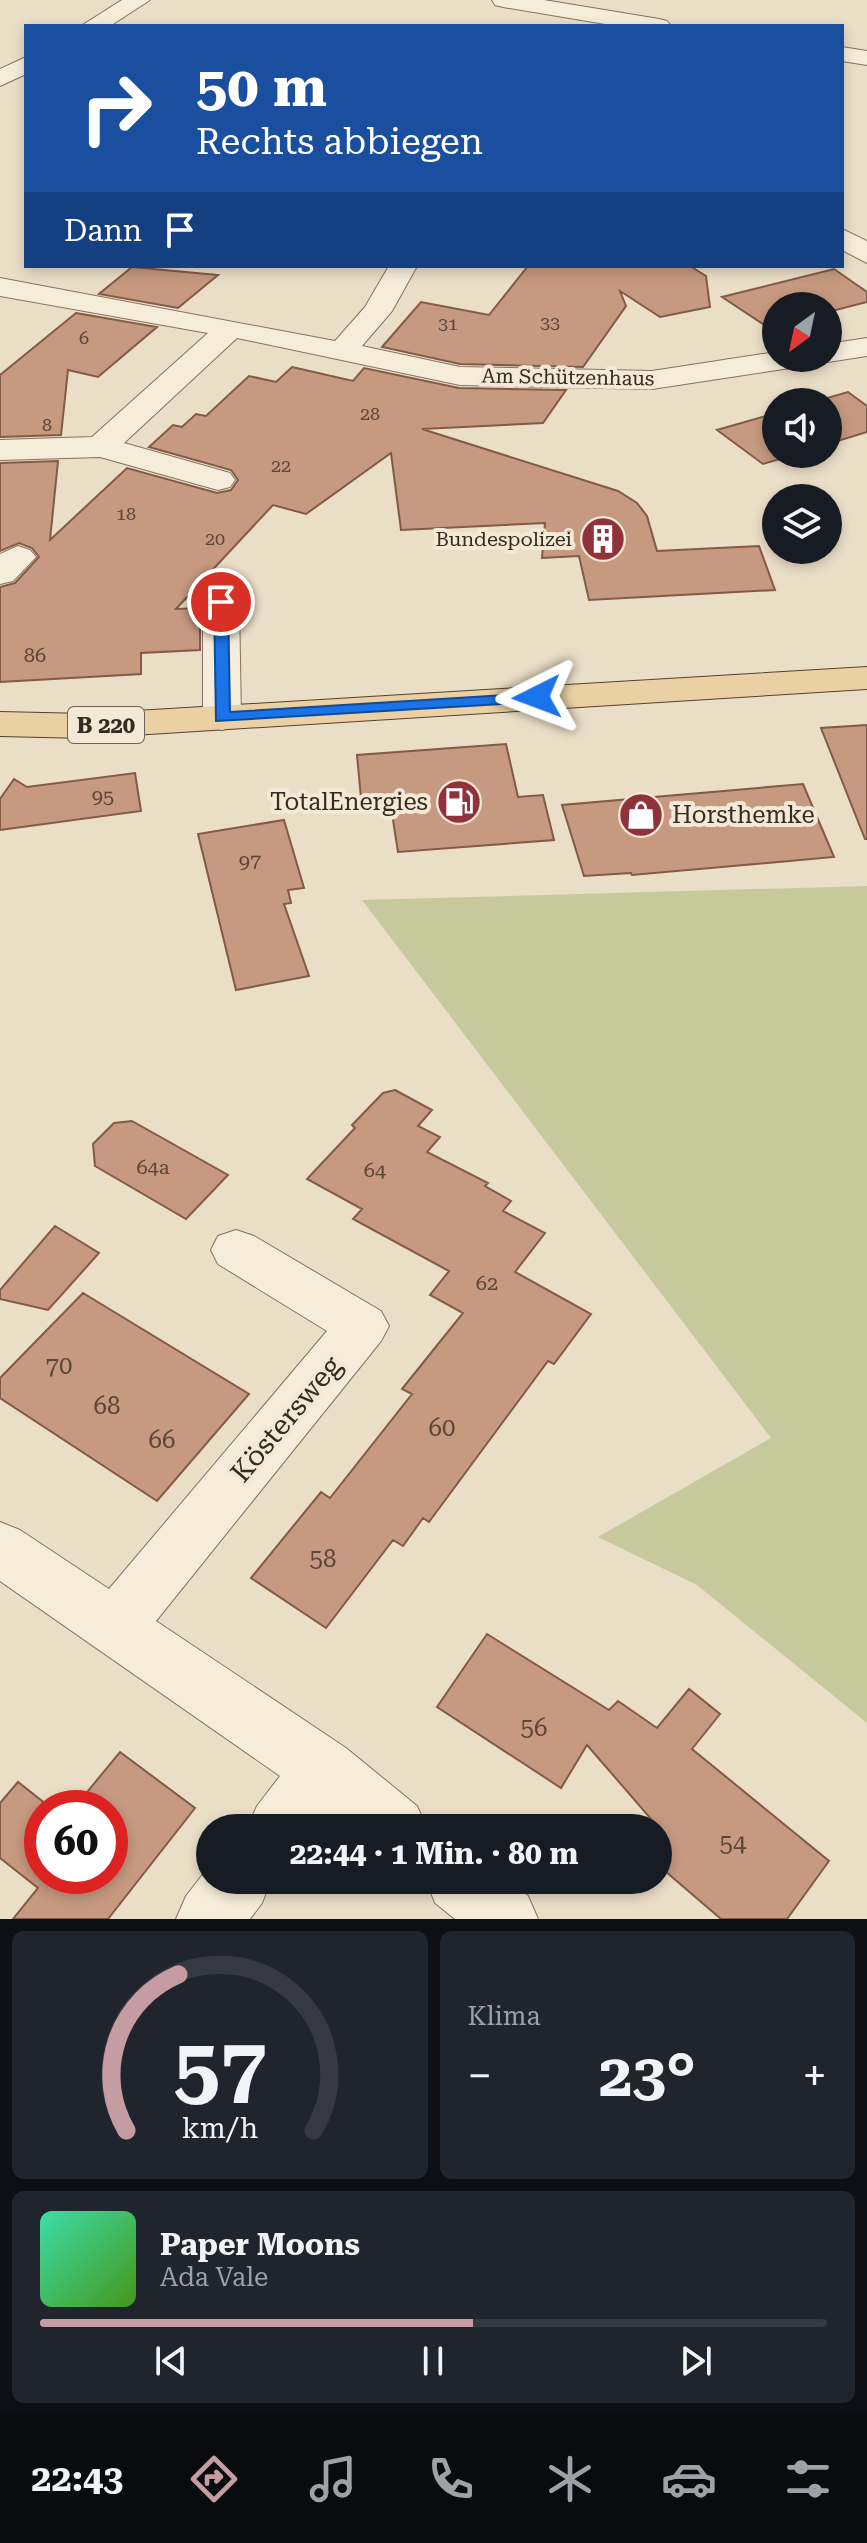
<!DOCTYPE html>
<html lang="de">
<head>
<meta charset="utf-8">
<style>
  :root { --surface:#171b24; --page:#20242c; --text:#f1f3f6; --muted:#9ea1a6; --line:#363941; --accent:#c59ca1 }
  body { margin:0; font-family:"Roboto Serif",serif; background:var(--page); color:var(--text); height:100vh; display:flex; flex-direction:column; font-size:30px; white-space:nowrap }
  * { box-sizing:border-box; margin:0 }
  p { font-size:26px; color:var(--muted) }
  .icon { flex:none; width:44px; height:44px; fill:none; stroke:currentColor; stroke-width:2; stroke-linecap:round; stroke-linejoin:round }
  .map { position:relative; height:1919px; overflow:hidden }
  .side { display:flex; flex-direction:column; gap:12px; padding:12px; background:#0d0f14; flex:1 }
  .side>* { flex:none }
  .guide { position:absolute; left:24px; top:24px; width:820px; height:244px; border-radius:0px; box-shadow:0 4px 12px #0003; background:#1a4fa0; color:#fff; overflow:hidden }
  .needle { width:52px; rotate:213deg }
  .buttons { position:absolute; left:762px; top:292px; display:grid; gap:16px }
  .buttons a { display:grid; place-items:center; width:80px; height:80px; border-radius:50%; background:var(--surface); box-shadow:0 4px 12px #0003; font-size:40px }
  .speed { position:absolute; left:24px; top:1790px; display:flex; gap:16px; font-size:40px; font-weight:700; text-align:center }
  .speed>* { display:grid; place-content:center; width:104px; height:104px; border-radius:50%; background:var(--surface); box-shadow:0 4px 12px #0003; line-height:1 }
  .speed .limit { border:12px solid #d22; background:#fff; color:#111 }
  .pin { position:absolute; display:grid; place-items:center; width:68px; height:68px; color:#fff; margin:-34px; border:4px solid #fff; border-radius:50%; box-shadow:0 2px 8px #0007 }
  .me { position:absolute; width:88px; margin:-44px; rotate:267deg; stroke-linejoin:round; filter:drop-shadow(0 0 6px #0008) }
  .turn { display:flex; align-items:center; gap:28px; height:168px; padding:0 40px; font-size:36px }
  .turn .icon { width:104px; height:104px; stroke-width:2.5 }
  .turn b { display:block; font-size:56px; line-height:68px }
  .then { display:flex; align-items:center; height:76px; padding:0 40px; background:#0003; gap:16px; font-size:30px }
  .big { font-size:60px; font-weight:700; line-height:1.1 }
  .side .widget { flex:1; display:flex; flex-direction:column; justify-content:center; gap:12px; min-width:0; padding:0 28px; border-radius:12px; background:var(--page) }
  .side .dial { align-items:center; gap:0 }
  .dial svg { height:208px; overflow:visible; fill:none; stroke:var(--line); stroke-width:7; stroke-linecap:round; text-anchor:middle }
  .dial text { fill:var(--text); stroke:none }
  .song { display:flex; align-items:center; gap:24px }
  .cover { width:96px; height:96px; border-radius:12px; background:linear-gradient(135deg,hsl(160 70% 55%),hsl(100 70% 35%)) }
  .played { height:8px; border-radius:4px; background:linear-gradient(90deg,var(--accent) 55%,var(--line) 55%) }
  .keys { display:flex; justify-content:space-around; direction:ltr }
  .heat { display:flex; justify-content:space-between; align-items:center; font-size:44px; direction:ltr }
  .side .tiles { flex:1; display:grid; gap:12px; grid-template-columns:1fr 1fr }
  .widget:last-child { grid-column:span 2 }
  .trip { position:absolute; left:196px; top:1814px; width:476px; height:80px; border-radius:40px; background:var(--surface); box-shadow:0 4px 12px #0003; font-weight:700; line-height:80px; text-align:center }
  .tab-bar { display:flex; height:128px; justify-content:space-around; align-items:center; background:#090b0e; color:var(--muted) }
  .tab-bar .icon { width:56px; height:56px }
  .tab-bar .current { color:var(--accent) }
  .tab-bar b { font-size:36px; color:var(--text) }
  .map>svg:first-child { display:block }
  .green { fill:#c6c99c }
  .building { fill:#c69980; stroke:#835a46; stroke-width:2 }
  .lines { fill:none; stroke-linecap:round; stroke-linejoin:round }
  .minor-casing { stroke:#86715e; stroke-width:2 }
  .major-casing { stroke:#544032; stroke-width:2 }
  .minor { fill:#f6ecda; fill-rule:evenodd }
  .major { fill:#ebd0a3; fill-rule:evenodd }
  .route { fill:#1a73e8; stroke:#114b97; stroke-width:2 }
  .labels { text-anchor:middle; dominant-baseline:central; stroke-width:8; stroke-linejoin:round; paint-order:stroke }
  .far-number-label { font-size:18px; fill:#5b4638 }
  .far-street-label { font-size:20px; fill:#372a20; stroke:#f3e9d6 }
  .far-poi-label { font-size:20px; fill:#372a20; stroke:#f3e9d6; text-anchor:end }
  .number-label { font-size:20px; fill:#5b4638 }
  .shield { fill:#f3e9d6; stroke:#6f6357; stroke-width:2 }
  .shield-label { font-size:22px; font-weight:bold; fill:#372a20 }
  .poi-label { font-size:24px; fill:#372a20; stroke:#f3e9d6; text-anchor:end }
  .near-number-label { font-size:24px; fill:#5b4638 }
  .near-street-label { font-size:28px; fill:#372a20; stroke:#f3e9d6 }
</style>
</head>
<body>
<div class="map">
<svg width="867" height="1919" viewBox="0 0 867 1919">
  <rect width="100%" height="100%" fill="#ebdec7"/>
  <path class="green" d="M 867,886 L 867,1723 L 697,1585 L 598,1537 L 771,1438 L 362,900 Z"/>
  <path class="building" d="M 528,266 L 690,266 L 706,276 L 710,307 L 660,317 L 620,291 L 626,306 L 583,367 L 460,364 L 382,347 L 421,302 L 489,315 Z
    M 132,267 L 218,275 L 178,308 L 99,294 Z
    M 834,269 L 867,292 L 867,302 L 828,312 L 828,306 L 776,306 L 776,326 L 769,328 L 722,297 Z
    M 76,313 L 157,327 L 98,377 L 68,370 L 61,435 L 0,437 L 0,375 Z
    M 292,367 L 353,381 L 364,368 L 459,388 L 566,390 L 543,423 L 422,429 L 618,491 L 637,503 L 647,516 L 657,551 L 759,546 L 775,590 L 589,600 L 579,556 L 542,558 L 545,523 L 401,530 L 391,453 L 306,514 L 273,505 L 176,609 L 200,608 L 200,650 L 141,653 L 141,674 L 0,682 L 0,587 L 15,583 L 39,557 L 32,548 L 19,543 L 0,551 L 0,463 L 58,461 L 50,540 L 127,468 L 217,493 L 231,490 L 238,480 L 231,470 L 149,447 L 173,425 L 182,427 L 196,414 L 206,416 L 249,376 L 276,382 Z
    M 848,392 L 867,406 L 867,432 L 828,444 L 828,402 L 813,402 Z
    M 776,413 L 776,454 L 797,454 L 763,464 L 717,430 Z
    M 867,725 L 867,839 L 865,839 L 821,728 Z
    M 506,744 L 518,797 L 543,795 L 554,840 L 398,852 L 391,807 L 362,809 L 357,755 Z
    M 135,773 L 141,811 L 0,830 L 0,799 L 14,779 L 27,787 Z
    M 803,784 L 834,857 L 632,875 L 631,873 L 584,876 L 562,805 Z
    M 284,820 L 304,888 L 288,890 L 291,903 L 284,904 L 309,976 L 236,990 L 198,834 Z
    M 395,1090 L 432,1110 L 418,1126 L 440,1137 L 427,1152 L 488,1183 L 485,1186 L 511,1201 L 503,1211 L 545,1233 L 515,1272 L 591,1314 L 554,1364 L 548,1361 L 429,1522 L 423,1518 L 403,1546 L 393,1540 L 326,1628 L 251,1578 L 321,1492 L 330,1498 L 412,1394 L 402,1389 L 463,1313 L 430,1295 L 449,1271 L 353,1219 L 362,1209 L 307,1179 L 355,1128 L 352,1125 L 383,1093 Z
    M 132,1121 L 228,1175 L 186,1219 L 95,1166 L 93,1144 L 114,1123 Z
    M 55,1226 L 99,1253 L 48,1310 L 0,1299 L 0,1290 Z
    M 83,1293 L 249,1394 L 157,1501 L 0,1398 L 0,1378 Z
    M 487,1634 L 609,1710 L 618,1701 L 657,1728 L 689,1689 L 720,1714 L 692,1749 L 829,1861 L 787,1919 L 721,1919 L 658,1865 L 658,1827 L 587,1745 L 561,1788 L 437,1707 Z
    M 120,1752 L 195,1808 L 108,1919 L 13,1919 L 38,1888 L 0,1858 L 0,1803 L 18,1782 L 51,1808 L 42,1808 L 42,1876 L 110,1876 L 110,1808 L 74,1808 Z"/>
  <g class="lines">
    <g class="minor-casing">
      <path id="minor" d="M 122,0 L 150,0 L 110,26 L 81,26 Z
        M 492,0 L 544,0 L 659,19 L 667,21 L 671,26 L 617,26 L 503,7 L 495,5 Z
        M 842,47 L 867,51 L 867,65 L 842,61 Z
        M 26,57 L 26,74 L 0,86 L 0,69 Z
        M 842,229 L 867,241 L 867,263 L 842,250 Z
        M 389,266 L 417,266 L 392,311 L 362,346 L 460,367 L 652,371 L 776,352 L 776,358 L 812,358 L 808,365 L 797,367 L 652,389 L 460,385 L 237,338 L 124,443 L 230,473 L 235,480 L 230,487 L 218,490 L 100,457 L 0,460 L 0,440 L 92,437 L 208,333 L 0,296 L 0,278 L 335,341 L 365,307 Z
        M 867,338 L 867,356 L 828,362 L 816,358 L 828,358 L 828,344 Z
        M 18,546 L 30,550 L 36,557 L 13,581 L 0,584 L 0,554 Z
        M 221,591 L 234,594 L 239,602 L 241,718 L 236,726 L 222,730 L 208,726 L 203,718 L 203,602 L 208,594 Z
        M 236,1230 L 254,1236 L 381,1311 L 389,1326 L 381,1341 L 156,1621 L 346,1748 L 417,1806 L 427,1828 L 346,1828 L 329,1814 L 318,1828 L 247,1828 L 257,1806 L 280,1776 L 0,1581 L 0,1522 L 20,1530 L 109,1589 L 327,1331 L 218,1264 L 211,1250 L 218,1236 Z
        M 210,1865 L 210,1880 L 271,1880 L 262,1903 L 250,1919 L 176,1919 L 186,1896 Z
        M 426,1880 L 509,1880 L 528,1896 L 538,1919 L 455,1919 L 435,1903 Z"/>
    </g>
    <g class="major-casing">
      <path id="major" d="M 867,667 L 867,689 L 86,738 L 0,736 L 0,712 L 86,714 Z"/>
    </g>
    <use href="#minor" class="minor"/>
    <use href="#major" class="major"/>
  </g>
  <path class="route" d="M 221,598 L 228,602 L 230,712 L 537,693 L 545,697 L 537,702 L 216,721 L 214,602 Z"/>
  <defs>
    <g id="building-disc" transform="scale(2.3)"><circle r="9.5" fill="#903239" stroke="#f3e9d6"/><path d="M-4-6H4V6H1V3H-1V6H-4ZM-2.5-4.3h1.7v1.8h-1.7ZM.8-4.3h1.7v1.8H.8ZM-2.5-1h1.7V.8h-1.7ZM.8-1h1.7V.8H.8Z" fill="#fff"/></g>
    <g id="fuel-disc" transform="scale(2.3)"><circle r="9.5" fill="#903239" stroke="#f3e9d6"/><path d="M-5.5-6h7V0h2V4h1.3V-2.5L3-4.5l.8-.8L6-3V5H2.5V1h-1V6h-7ZM-4.2-4.7v3.2H.2V-4.7Z" fill="#fff"/></g>
    <g id="shop-disc" transform="scale(2.3)"><circle r="9.5" fill="#903239" stroke="#f3e9d6"/><path d="M-5-2.5h2.3a2.7 3.5 0 0 1 5.4 0H5L5.5 6h-11ZM-1.5-2.5h3a1.5 2.3 0 0 0-3 0Z" fill="#fff"/></g>
  </defs>
  <g fill-rule="evenodd">
    <use href="#building-disc" x="603" y="539"/>
    <use href="#fuel-disc" x="459" y="802"/>
    <use href="#shop-disc" x="641" y="815"/>
  </g>
  <g class="labels">
    <g class="far-number-label">
      <text x="550" y="322">33</text>
      <text x="448" y="323">31</text>
      <text x="84" y="337">6</text>
      <text x="370" y="413">28</text>
      <text x="47" y="424">8</text>
      <text x="281" y="465">22</text>
      <text x="126" y="513">18</text>
      <text x="215" y="538">20</text>
    </g>
    <g class="far-street-label">
      <text transform="translate(568 377) rotate(1)">Am Schützenhaus</text>
    </g>
    <g class="far-poi-label">
      <text x="572" y="539">Bundespolizei</text>
    </g>
    <g class="number-label">
      <text x="35" y="655">86</text>
      <text x="103" y="796">95</text>
      <text x="250" y="861">97</text>
      <text x="153" y="1167">64a</text>
      <text x="375" y="1170">64</text>
      <text x="487" y="1283">62</text>
    </g>
    <rect class="shield" x="68" y="707" width="76" height="36" rx="6"/>
    <g class="shield-label">
      <text x="106" y="725">B 220</text>
    </g>
    <g class="poi-label">
      <text x="428" y="802">TotalEnergies</text>
      <text x="672" y="815" text-anchor="start">Horsthemke</text>
    </g>
    <g class="near-number-label">
      <text x="59" y="1366">70</text>
      <text x="107" y="1406">68</text>
      <text x="442" y="1428">60</text>
      <text x="162" y="1440">66</text>
      <text x="323" y="1559">58</text>
      <text x="534" y="1728">56</text>
      <text x="733" y="1844">54</text>
    </g>
    <g class="near-street-label">
      <text transform="translate(286 1419) rotate(-50)">Köstersweg</text>
    </g>
  </g>
</svg>
<div class="buttons">
<a><svg class="needle" viewBox="-14 -14 28 28"><path d="M0-13l5 13h-10z" fill="#e53935"/><path d="M0 13l5-13h-10z" fill="#9ea1a6"/></svg></a>
<a><svg class="icon" aria-label="sound" viewBox="0 0 24 24"><path d="M4 9h4l5-4v14l-5-4H4zM17 9q2 3 0 6"/></svg></a>
<a><svg class="icon" aria-label="layers" viewBox="0 0 24 24"><path d="M12 4l9 5-9 5-9-5zM3 14l9 5 9-5"/></svg></a>
</div>
<div class="speed"><div class="limit">60</div></div>
<div class="pin" style="left:221px;top:602px;background:#d93025"><svg class="icon" aria-label="arrive" viewBox="0 0 24 24"><path d="M6 21V4h12l-3 4 3 4H6"/></svg></div>
<svg class="me" style="left:537px;top:697px" viewBox="-20 -20 40 40"><path d="M0-17L14 15 0 8-14 15z" fill="#1a73e8" stroke="#fff" stroke-width="4"/></svg>
<div class="trip">22:44 · 1 Min. · 80 m</div>
<div class="guide">
<div class="turn"><svg class="icon" aria-label="right" viewBox="0 0 24 24"><path d="M7 20v-9h11M14 6l5 5-5 5"/></svg><div><b>50 m</b>Rechts abbiegen</div></div>
<div class="then">Dann<svg class="icon" aria-label="arrive" viewBox="0 0 24 24"><path d="M6 21V4h12l-3 4 3 4H6"/></svg></div>
</div>
</div>
<section class="side">
<div class="tiles">
<div class="widget dial"><svg viewBox="0 0 100 80">
<path d="M14 69A42 42 0 1 1 86 69"/>
<path d="M14 69A42 42 0 0 1 34 9" stroke="#c59ca1"/>
<text x="50" y="56" font-size="32" font-weight="700">57</text>
<text x="50" y="72" font-size="11">km/h</text>
</svg></div>
<div class="widget"><p>Klima</p>
<div class="heat"><a>−</a><b class="big">23°</b><a>+</a></div>
</div>
<div class="widget">
<div class="song"><i class="cover"></i><div><b>Paper Moons</b><p>Ada Vale</p></div></div>
<div class="played"></div>
<div class="keys"><svg class="icon" aria-label="previous" viewBox="0 0 24 24"><path d="M18 5L8 12l10 7zM5 5v14"/></svg><svg class="icon" aria-label="pause" viewBox="0 0 24 24"><path d="M8 5v14M16 5v14"/></svg><svg class="icon" aria-label="next" viewBox="0 0 24 24"><path d="M6 5l10 7-10 7zM19 5v14"/></svg></div>
</div>
</div>
</section>
<nav class="tab-bar">
<b>22:43</b>
<svg class="icon current" aria-label="directions" viewBox="0 0 24 24"><path d="M12 3l9 9-9 9-9-9zM9 14v-3h6M13 9l2 2-2 2"/></svg>
<svg class="icon" aria-label="music" viewBox="0 0 24 24"><path d="M9 18V5l10-2v13"/><circle cx="6" cy="18" r="3"/><circle cx="16" cy="16" r="3"/></svg>
<svg class="icon" aria-label="phone" viewBox="0 0 24 24"><path d="M5 4h4l2 5-3 2q2 4 5 5l2-3 5 2v4C11 20 4 13 5 4z"/></svg>
<svg class="icon" aria-label="climate" viewBox="0 0 24 24"><path d="M12 3v18M4 7l16 10M4 17L20 7"/></svg>
<svg class="icon" aria-label="car" viewBox="0 0 24 24"><path d="M5 17H2v-5l4-1 3-4h7l3 4 3 1v5h-3M9 17h6M6 11h13"/><circle cx="7" cy="17" r="2"/><circle cx="17" cy="17" r="2"/></svg>
<svg class="icon" aria-label="filters" viewBox="0 0 24 24"><path d="M4 7h16M4 17h16"/><circle cx="9" cy="7" r="2"/><circle cx="15" cy="17" r="2"/></svg>
</nav>
</body>
</html>
